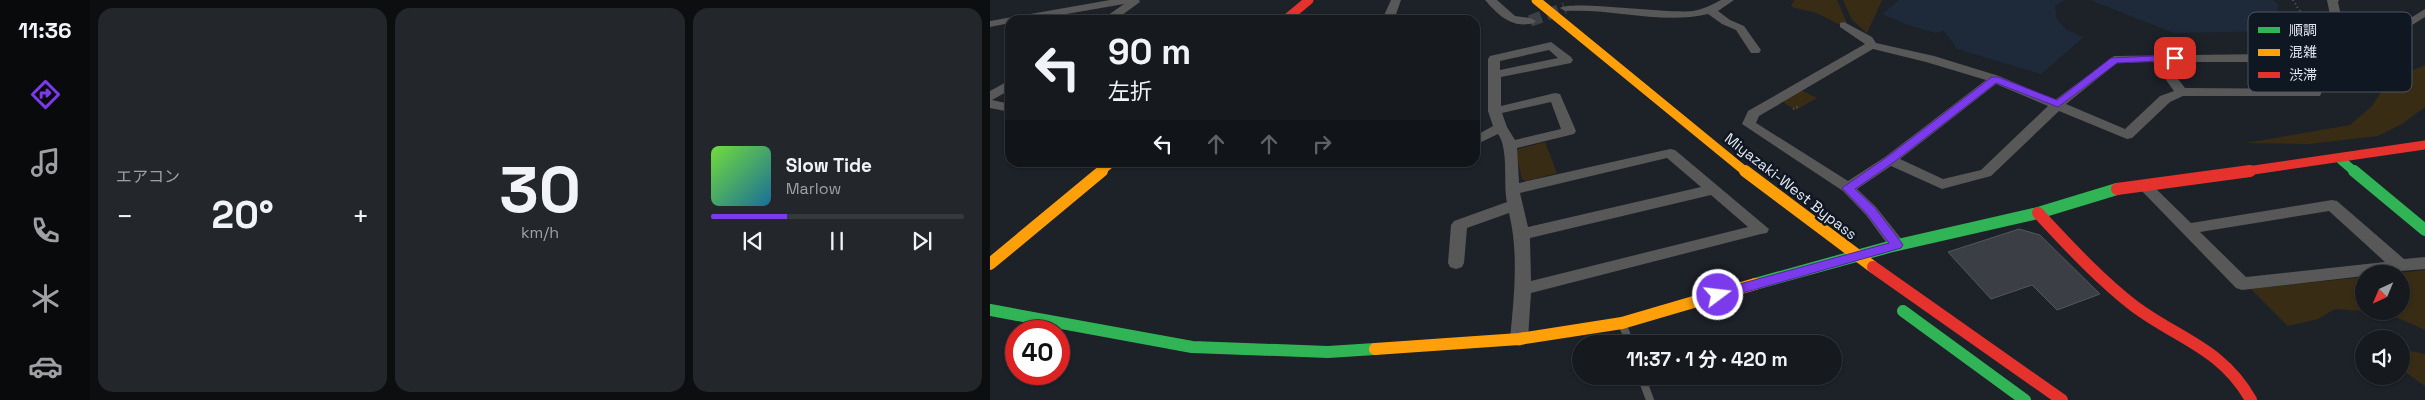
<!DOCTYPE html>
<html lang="ja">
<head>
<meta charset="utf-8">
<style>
  :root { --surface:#16191e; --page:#23262b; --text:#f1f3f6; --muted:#9ea0a4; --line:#35383c; --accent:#7c3aed }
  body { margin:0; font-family:"Space Grotesk","Noto Sans JP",sans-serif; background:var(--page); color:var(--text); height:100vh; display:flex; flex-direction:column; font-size:19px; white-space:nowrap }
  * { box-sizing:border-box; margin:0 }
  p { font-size:16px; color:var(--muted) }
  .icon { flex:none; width:28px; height:28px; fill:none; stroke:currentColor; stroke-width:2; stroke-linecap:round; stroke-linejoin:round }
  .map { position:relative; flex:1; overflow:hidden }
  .details { display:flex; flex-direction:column; gap:8px; padding:8px; background:#0c0e10; width:900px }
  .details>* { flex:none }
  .banner { position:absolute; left:15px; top:15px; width:475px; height:152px; border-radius:15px; box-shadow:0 1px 4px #0004,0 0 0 1px var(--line); background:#16191e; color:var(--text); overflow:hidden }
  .needle { width:32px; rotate:224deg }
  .controls { position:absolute; left:1365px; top:265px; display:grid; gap:10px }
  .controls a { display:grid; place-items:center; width:55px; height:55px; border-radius:50%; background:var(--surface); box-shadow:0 1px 4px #0004,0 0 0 1px var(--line); font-size:25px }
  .speed { position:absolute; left:15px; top:320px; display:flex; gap:10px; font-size:25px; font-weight:700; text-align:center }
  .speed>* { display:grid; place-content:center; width:65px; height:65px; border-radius:50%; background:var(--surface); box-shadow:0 1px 4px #0004,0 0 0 1px var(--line); line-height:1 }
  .speed .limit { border:8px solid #d22; background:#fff; color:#111 }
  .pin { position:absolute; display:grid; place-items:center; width:42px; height:42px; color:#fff; margin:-21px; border-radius:10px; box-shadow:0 2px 8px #0006 }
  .me { position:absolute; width:55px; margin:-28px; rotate:75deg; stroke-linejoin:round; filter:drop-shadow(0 0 4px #0008) }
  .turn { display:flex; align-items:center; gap:18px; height:105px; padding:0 20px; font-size:22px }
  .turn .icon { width:65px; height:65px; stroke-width:2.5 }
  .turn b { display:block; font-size:35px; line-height:42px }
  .lanes { display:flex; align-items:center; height:48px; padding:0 20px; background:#0003; justify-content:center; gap:25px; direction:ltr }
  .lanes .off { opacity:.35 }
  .big { font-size:38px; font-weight:700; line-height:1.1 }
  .details .tile { flex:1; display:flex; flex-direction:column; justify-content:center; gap:8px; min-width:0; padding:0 18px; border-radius:15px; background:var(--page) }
  .details .dial { align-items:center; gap:0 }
  .dial b { font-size:65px; line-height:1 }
  .song { display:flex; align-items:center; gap:15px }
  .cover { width:60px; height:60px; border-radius:8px; background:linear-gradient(135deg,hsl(100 70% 55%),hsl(200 70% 35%)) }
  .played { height:5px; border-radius:2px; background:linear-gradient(90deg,var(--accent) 30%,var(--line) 30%) }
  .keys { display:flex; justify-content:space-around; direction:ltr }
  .heat { display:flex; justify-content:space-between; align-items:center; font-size:28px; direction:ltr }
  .details .tiles { flex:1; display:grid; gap:8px; grid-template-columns:repeat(3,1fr) }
  .trip { position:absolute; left:582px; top:335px; width:270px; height:50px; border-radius:25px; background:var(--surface); box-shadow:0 1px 4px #0004,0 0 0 1px var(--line); font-weight:700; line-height:50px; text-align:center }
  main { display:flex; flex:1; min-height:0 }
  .tab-bar { display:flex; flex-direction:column; width:90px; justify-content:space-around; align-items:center; background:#090a0c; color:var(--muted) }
  .tab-bar .icon { width:35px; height:35px }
  .tab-bar .active { color:var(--accent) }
  .tab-bar b { font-size:22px; color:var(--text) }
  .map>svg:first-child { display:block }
  .built { fill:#1e2939 }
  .green { fill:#392c15 }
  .building { fill:#3b3f45; stroke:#53575d }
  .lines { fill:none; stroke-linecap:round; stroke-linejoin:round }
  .street-tunnel { stroke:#3b3f46; stroke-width:12; stroke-dasharray:12 6; stroke-linecap:butt }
  .path { stroke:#5c5d5f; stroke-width:2; stroke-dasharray:1 3; stroke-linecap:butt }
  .lane { stroke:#585858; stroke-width:8 }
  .street { fill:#585858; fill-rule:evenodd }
  .fast-far1 { stroke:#30b455; stroke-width:9 }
  .fast { stroke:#30b455; stroke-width:12 }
  .slow-far1 { stroke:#ff9f0a; stroke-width:9 }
  .slow { stroke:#ff9f0a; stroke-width:12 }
  .jam-far1 { stroke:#e5322d; stroke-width:9 }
  .jam { stroke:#e5322d; stroke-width:12 }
  .route { fill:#7c3aed; stroke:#51269a }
  .labels { text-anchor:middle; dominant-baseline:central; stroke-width:5; stroke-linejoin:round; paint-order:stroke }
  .street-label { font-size:15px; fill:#e3e8f1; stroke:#0f1723 }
  .key { fill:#0f1723; stroke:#4f5661; stroke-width:1 }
  .key-label { font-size:14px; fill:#e3e8f1 }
</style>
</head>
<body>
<main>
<nav class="tab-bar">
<b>11:36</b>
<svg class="icon active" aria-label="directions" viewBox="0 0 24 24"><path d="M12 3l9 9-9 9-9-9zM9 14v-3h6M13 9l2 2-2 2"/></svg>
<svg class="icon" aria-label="music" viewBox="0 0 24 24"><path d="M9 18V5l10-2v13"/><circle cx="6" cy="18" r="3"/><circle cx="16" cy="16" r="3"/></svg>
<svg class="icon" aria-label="phone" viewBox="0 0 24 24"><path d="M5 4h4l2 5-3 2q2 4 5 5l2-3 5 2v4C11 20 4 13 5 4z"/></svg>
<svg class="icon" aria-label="climate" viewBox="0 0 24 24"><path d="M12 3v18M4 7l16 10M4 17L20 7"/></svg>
<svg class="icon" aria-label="car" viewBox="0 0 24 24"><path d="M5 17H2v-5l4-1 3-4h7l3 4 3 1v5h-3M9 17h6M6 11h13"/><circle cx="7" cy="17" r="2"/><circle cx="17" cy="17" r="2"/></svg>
</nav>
<section class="details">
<div class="tiles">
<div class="tile"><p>エアコン</p>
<div class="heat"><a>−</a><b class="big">20°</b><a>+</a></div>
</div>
<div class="tile dial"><b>30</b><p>km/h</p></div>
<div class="tile">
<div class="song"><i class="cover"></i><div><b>Slow Tide</b><p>Marlow</p></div></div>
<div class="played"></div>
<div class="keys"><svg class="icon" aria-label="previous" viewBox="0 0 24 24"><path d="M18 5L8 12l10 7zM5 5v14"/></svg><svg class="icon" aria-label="pause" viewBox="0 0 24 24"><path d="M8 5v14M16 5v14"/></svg><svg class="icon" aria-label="next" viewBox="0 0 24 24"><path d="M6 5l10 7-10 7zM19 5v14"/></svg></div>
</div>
</div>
</section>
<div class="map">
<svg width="1435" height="400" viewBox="0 0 1435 400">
  <rect width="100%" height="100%" fill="#1d2128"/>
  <path class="built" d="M 909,0 L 1075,0 L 1065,6 L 1067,19 L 1076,29 L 1094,37 L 1051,74 L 967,49 L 954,31 L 945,33 L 918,25 L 892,14 Z
    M 1100,0 L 1283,0 L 1288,4 L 1288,31 L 1184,33 Z"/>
  <path class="green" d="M 804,0 L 847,0 L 857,23 L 852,26 L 827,13 L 801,7 Z
    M 853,0 L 892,0 L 877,33 L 862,20 Z
    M 1435,65 L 1435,107 L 1412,124 L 1388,136 L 1319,144 L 1256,143 L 1360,125 L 1382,106 L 1398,81 Z
    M 811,90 L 827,98 L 806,110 L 791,101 Z
    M 555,142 L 567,173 L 536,181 L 532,179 L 525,150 Z
    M 1435,270 L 1435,330 L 1394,312 L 1383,311 L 1411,311 L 1411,274 L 1400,274 Z
    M 1374,277 L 1374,311 L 1345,309 L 1328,319 L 1298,326 L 1261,289 Z
    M 1411,349 L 1435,354 L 1435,386 L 1411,369 Z"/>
  <path class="building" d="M 1029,229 L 1050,235 L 1110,294 L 1067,310 L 1042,285 L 1001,299 L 958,252 Z"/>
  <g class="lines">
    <path class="street-tunnel" d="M 540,21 L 575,8"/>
    <path class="path" d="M 1303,0 L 1325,35 L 1326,50
      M 803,109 L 809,106"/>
    <path class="lane" d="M 632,323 L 640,344
      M 651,376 L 660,400"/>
    <path class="street" d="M 120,0 L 149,0 L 150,2 L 125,20 L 111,20 L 134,4 L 42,20 L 20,20 L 20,23 L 0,27 L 0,21 Z
      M 401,0 L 411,0 L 404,20 L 392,20 Z
      M 495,0 L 507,0 L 525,16 L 540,18 L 546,21 L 544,23 C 522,29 508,15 495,0 Z
      M 731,0 L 744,0 L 728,11 L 740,20 L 754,26 L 771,50 L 769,53 L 761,53 L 746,30 L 732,24 L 718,14 C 671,25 623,8 575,11 L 570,8 C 582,0 678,14 703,11 C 713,9 722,5 731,0 Z
      M 1337,0 L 1349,0 L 1348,2 L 1351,16 L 1397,33 L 1435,9 L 1435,17 L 1398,40 L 1353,25 L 1355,30 L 1330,96 L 1193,96 L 1180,102 L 1142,138 L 1137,139 L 1069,111 L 1001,176 L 952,189 L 901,166 L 867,189 L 886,207 L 913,241 L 915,245 L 913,249 L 901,249 L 876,215 L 853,191 L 752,124 L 758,111 L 875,44 L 850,27 L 850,23 L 854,22 L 882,37 L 886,43 L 944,56 L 1009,76 L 1065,100 L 1124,56 L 1278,54 L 1333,57 L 1343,30 ZM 883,49 L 936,62 L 996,80 L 895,157 L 858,181 L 766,123 L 769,116 ZM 1163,62 L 1184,91 L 1170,96 L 1135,129 L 1076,104 L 1127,63 ZM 1175,62 L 1278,62 L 1330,64 L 1320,89 L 1195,88 ZM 1006,84 L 1058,106 L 991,170 L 953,179 L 910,159 Z
      M 561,42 L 581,57 L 583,60 L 581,63 L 511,77 L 511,106 L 565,93 L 570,94 L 586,131 L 584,134 L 527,148 L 529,183 L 680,149 L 685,150 L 779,229 L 777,233 L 771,234 L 541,293 L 538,339 L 535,344 L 529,346 L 523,344 L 520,339 C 524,297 529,254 519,213 L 477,228 L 474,263 L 472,267 L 466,269 L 460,267 L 458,263 L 461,225 L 464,221 L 517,202 C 513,184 519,149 508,134 L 485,145 L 485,136 L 503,126 L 498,111 L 498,59 L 500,56 ZM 559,50 L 568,58 L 510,70 L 510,61 ZM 561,102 L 571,129 L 525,140 L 517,127 L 512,113 ZM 677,158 L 711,187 L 538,227 L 530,193 ZM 721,195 L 758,227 L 541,281 L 540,238 Z
      M 20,80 L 20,90 L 2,100 L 20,104 L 20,112 L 0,108 L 0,91 Z
      M 1154,180 L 1159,182 L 1201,223 L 1342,200 L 1347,201 L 1414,259 L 1435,257 L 1435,269 L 1374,274 L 1374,276 L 1252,290 L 1246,288 L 1149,188 L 1147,185 ZM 1339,211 L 1395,262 L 1256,277 L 1210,232 Z"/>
    <path class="fast-far1" d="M 1351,160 L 1365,172"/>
    <path class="fast" d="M 1364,171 L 1435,230
      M 765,284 L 899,247 L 1048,213 L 1127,189
      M 0,310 L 202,347 L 338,352 L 385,349
      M 913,311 L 1035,400"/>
    <path class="slow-far1" d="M 546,0 L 756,172
      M 110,172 L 122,162"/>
    <path class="slow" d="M 755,171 L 883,267
      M 0,264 L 112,171
      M 385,349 L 529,339 L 632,323 L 765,284"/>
    <path class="jam-far1" d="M 295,20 L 319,0
      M 1250,172 L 1435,145"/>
    <path class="jam" d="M 1127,189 L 1260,171
      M 1048,213 C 1078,245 1109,279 1144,306 C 1188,339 1232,348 1261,400
      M 883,267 L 1072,400"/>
  </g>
  <path class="route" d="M 1185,55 L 1189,58 L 1188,60 L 1127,63 L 1068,107 L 1006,83 L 904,162 L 865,189 L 885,208 L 911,242 L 913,245 L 911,248 L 728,300 L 722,295 L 728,290 L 899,243 L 877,214 L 852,188 L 897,157 L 1002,77 L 1008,77 L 1067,100 L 1121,58 Z"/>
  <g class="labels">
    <g class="street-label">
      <text transform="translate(801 186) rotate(38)">Miyazaki-West Bypass</text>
    </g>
  </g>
  <rect x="1258" y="12" width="164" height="80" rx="8" class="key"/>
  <rect x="1268" y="27" width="22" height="6" fill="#30b455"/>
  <rect x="1268" y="49" width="22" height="7" fill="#ff9f0a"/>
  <rect x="1268" y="72" width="22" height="6" fill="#e5322d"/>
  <g class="key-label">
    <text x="1299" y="35">順調</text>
    <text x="1299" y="57">混雑</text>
    <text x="1299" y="80">渋滞</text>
  </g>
</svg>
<div class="controls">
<a><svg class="needle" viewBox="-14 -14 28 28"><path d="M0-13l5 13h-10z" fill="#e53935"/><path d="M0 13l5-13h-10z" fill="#9ea0a4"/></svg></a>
<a><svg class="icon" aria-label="sound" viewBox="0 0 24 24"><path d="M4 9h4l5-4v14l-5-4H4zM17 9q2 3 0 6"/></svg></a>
</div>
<div class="speed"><div class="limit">40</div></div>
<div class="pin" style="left:1185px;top:58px;background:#d93025"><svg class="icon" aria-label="arrive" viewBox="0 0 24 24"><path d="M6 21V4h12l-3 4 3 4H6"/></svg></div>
<svg class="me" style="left:728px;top:295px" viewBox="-20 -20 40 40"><circle r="17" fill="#7c3aed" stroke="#fff" stroke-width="3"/><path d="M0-11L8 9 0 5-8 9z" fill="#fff"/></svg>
<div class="trip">11:37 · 1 分 · 420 m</div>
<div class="banner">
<div class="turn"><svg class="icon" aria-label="left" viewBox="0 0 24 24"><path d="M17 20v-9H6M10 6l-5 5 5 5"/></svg><div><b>90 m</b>左折</div></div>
<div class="lanes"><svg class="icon" aria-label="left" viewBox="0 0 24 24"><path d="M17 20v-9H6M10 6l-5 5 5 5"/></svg><svg class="icon off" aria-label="ahead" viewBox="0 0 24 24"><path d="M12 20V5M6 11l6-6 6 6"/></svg><svg class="icon off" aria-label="ahead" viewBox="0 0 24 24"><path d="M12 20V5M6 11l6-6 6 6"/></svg><svg class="icon off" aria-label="right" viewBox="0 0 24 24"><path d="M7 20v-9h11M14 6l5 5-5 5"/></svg></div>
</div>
</div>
</main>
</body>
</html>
